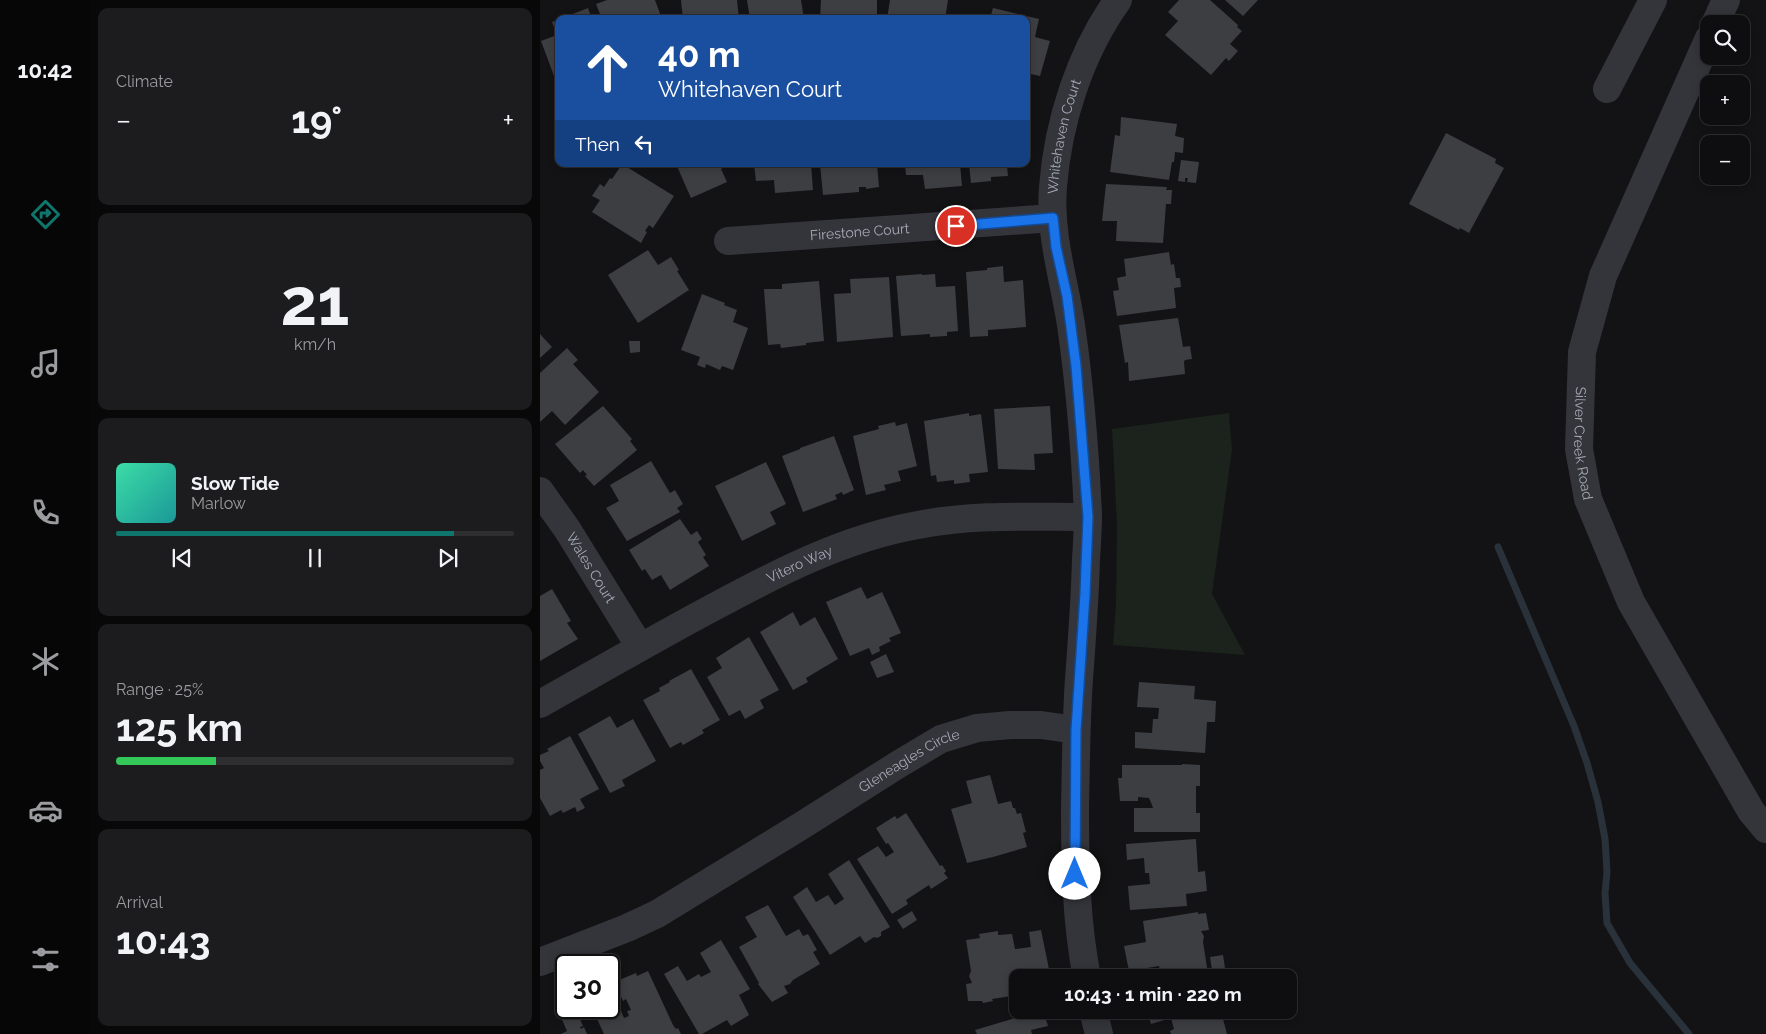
<!DOCTYPE html>
<html lang="en">
<head>
<meta charset="utf-8">
<style>
  :root { --surface:#0e0e10; --page:#1c1c1e; --text:#f1f3f6; --muted:#9b9c9f; --line:#2e2e30; --accent:#0f766e }
  body { margin:0; font-family:Raleway,sans-serif; background:var(--page); color:var(--text); height:100vh; display:flex; flex-direction:column; font-size:19px; white-space:nowrap }
  * { box-sizing:border-box; margin:0 }
  p { font-size:16px; color:var(--muted) }
  .icon { flex:none; width:28px; height:28px; fill:none; stroke:currentColor; stroke-width:2; stroke-linecap:round; stroke-linejoin:round }
  .map { position:relative; flex:1; overflow:hidden }
  .drawer { display:flex; flex-direction:column; gap:8px; padding:8px; background:#080809; width:450px }
  .drawer>* { flex:none }
  .banner { position:absolute; left:15px; top:15px; width:475px; height:152px; border-radius:10px; box-shadow:0 2px 8px #0003,0 0 0 1px var(--line); background:#1a4fa0; color:#fff; overflow:hidden }
  .fabs { position:absolute; left:1160px; top:15px; display:grid; gap:10px }
  .fabs a { display:grid; place-items:center; width:50px; height:50px; border-radius:10px; background:var(--surface); box-shadow:0 2px 8px #0003,0 0 0 1px var(--line); font-size:25px }
  .speed { position:absolute; left:15px; top:954px; display:flex; gap:10px; font-size:25px; font-weight:700; text-align:center }
  .speed>* { display:grid; place-content:center; width:65px; height:65px; border-radius:50%; background:var(--surface); box-shadow:0 2px 8px #0003,0 0 0 1px var(--line); line-height:1 }
  .speed .limit { border:2px solid #111; border-radius:8px; background:#fff; color:#111 }
  .pin { position:absolute; display:grid; place-items:center; width:42px; height:42px; color:#fff; margin:-21px; border:2px solid #fff; border-radius:50%; box-shadow:0 1px 5px #0007 }
  .me { position:absolute; width:55px; margin:-28px; rotate:0deg; stroke-linejoin:round; filter:drop-shadow(0 0 4px #0008) }
  .turn { display:flex; align-items:center; gap:18px; height:105px; padding:0 20px; font-size:22px }
  .turn .icon { width:65px; height:65px; stroke-width:2.5 }
  .turn b { display:block; font-size:35px; line-height:42px }
  .then { display:flex; align-items:center; height:48px; padding:0 20px; background:#0003; gap:10px; font-size:19px }
  .big { font-size:38px; font-weight:700; line-height:1.1 }
  .drawer .card { flex:1; display:flex; flex-direction:column; justify-content:center; gap:8px; min-width:0; padding:0 18px; border-radius:10px; background:var(--page) }
  .drawer .dial { align-items:center; gap:0 }
  .dial b { font-size:65px; line-height:1 }
  .song { display:flex; align-items:center; gap:15px }
  .cover { width:60px; height:60px; border-radius:8px; background:linear-gradient(135deg,hsl(160 70% 55%),hsl(180 70% 35%)) }
  .played { height:5px; border-radius:2px; background:linear-gradient(90deg,var(--accent) 85%,var(--line) 85%) }
  .keys { display:flex; justify-content:space-around; direction:ltr }
  .heat { display:flex; justify-content:space-between; align-items:center; font-size:28px; direction:ltr }
  .charge { height:8px; border-radius:4px; background:linear-gradient(90deg,#34c759 25%,var(--line) 0) }
  .trip { position:absolute; left:469px; top:969px; width:288px; height:50px; border-radius:10px; background:var(--surface); box-shadow:0 2px 8px #0003,0 0 0 1px var(--line); font-weight:700; line-height:50px; text-align:center }
  main { display:flex; flex:1; min-height:0 }
  .dock { display:flex; flex-direction:column; width:90px; justify-content:space-around; align-items:center; background:#060606; color:var(--muted) }
  .dock .icon { width:35px; height:35px }
  .dock .current { color:var(--accent) }
  .dock b { font-size:22px; color:var(--text) }
  .map>svg:first-child { display:block }
  .green { fill:#1b231c }
  .lines { fill:none; stroke-linecap:round; stroke-linejoin:round }
  .stream { stroke:#29323a; stroke-width:7 }
  .building { fill:#3d3e42 }
  .minor { stroke:#34353a; stroke-width:28 }
  .route-casing { stroke:#114b97; stroke-width:12 }
  .route { stroke:#1a73e8; stroke-width:9 }
  .labels { text-anchor:middle; dominant-baseline:central; stroke-width:5; stroke-linejoin:round; paint-order:stroke }
  .street-label { font-size:14px; fill:#a4aab6; stroke:#0e0e10 }
</style>
</head>
<body>
<main>
<nav class="dock">
<b>10:42</b>
<svg class="icon current" aria-label="directions" viewBox="0 0 24 24"><path d="M12 3l9 9-9 9-9-9zM9 14v-3h6M13 9l2 2-2 2"/></svg>
<svg class="icon" aria-label="music" viewBox="0 0 24 24"><path d="M9 18V5l10-2v13"/><circle cx="6" cy="18" r="3"/><circle cx="16" cy="16" r="3"/></svg>
<svg class="icon" aria-label="phone" viewBox="0 0 24 24"><path d="M5 4h4l2 5-3 2q2 4 5 5l2-3 5 2v4C11 20 4 13 5 4z"/></svg>
<svg class="icon" aria-label="climate" viewBox="0 0 24 24"><path d="M12 3v18M4 7l16 10M4 17L20 7"/></svg>
<svg class="icon" aria-label="car" viewBox="0 0 24 24"><path d="M5 17H2v-5l4-1 3-4h7l3 4 3 1v5h-3M9 17h6M6 11h13"/><circle cx="7" cy="17" r="2"/><circle cx="17" cy="17" r="2"/></svg>
<svg class="icon" aria-label="filters" viewBox="0 0 24 24"><path d="M4 7h16M4 17h16"/><circle cx="9" cy="7" r="2"/><circle cx="15" cy="17" r="2"/></svg>
</nav>
<section class="drawer">
<div class="card"><p>Climate</p>
<div class="heat"><a>−</a><b class="big">19°</b><a>+</a></div>
</div>
<div class="card dial"><b>21</b><p>km/h</p></div>
<div class="card">
<div class="song"><i class="cover"></i><div><b>Slow Tide</b><p>Marlow</p></div></div>
<div class="played"></div>
<div class="keys"><svg class="icon" aria-label="previous" viewBox="0 0 24 24"><path d="M18 5L8 12l10 7zM5 5v14"/></svg><svg class="icon" aria-label="pause" viewBox="0 0 24 24"><path d="M8 5v14M16 5v14"/></svg><svg class="icon" aria-label="next" viewBox="0 0 24 24"><path d="M6 5l10 7-10 7zM19 5v14"/></svg></div>
</div>
<div class="card"><p>Range · 25%</p><b class="big">125 km</b><div class="charge"></div></div>
<div class="card"><p>Arrival</p><b class="big">10:43</b></div>
</section>
<div class="map">
<svg width="1226" height="1034" viewBox="0 0 1226 1034">
  <rect width="100%" height="100%" fill="#131315"/>
  <path class="green" d="M 689,413 L 692,450 L 672,594 L 705,655 L 573,645 L 576,605 L 577,523 L 572,429 Z"/>
  <g class="lines">
    <path class="stream" d="M 958,547 L 1034,726 L 1047,763 L 1058,802 L 1065,839 L 1067,872 L 1065,893 L 1067,923 L 1090,963 L 1149,1034"/>
  </g>
  <path class="building" d="M 67,0 L 115,0 L 122,19 L 62,19 L 56,4 Z
    M 141,0 L 197,0 L 199,19 L 143,19 Z
    M 207,0 L 261,0 L 264,19 L 210,19 Z
    M 281,0 L 337,0 L 337,19 L 280,19 Z
    M 350,0 L 408,0 L 405,19 L 347,19 Z
    M 639,0 L 670,0 L 698,25 L 697,27 L 702,31 L 690,44 L 698,51 L 689,61 L 686,58 L 671,75 L 625,35 L 638,21 L 628,12 Z
    M 685,0 L 718,0 L 703,16 Z
    M 48,8 L 52,19 L 20,19 Z
    M 453,8 L 499,19 L 495,37 L 510,41 L 500,76 L 486,73 L 486,19 L 450,19 Z
    M 19,19 L 19,83 L 17,84 L 1,41 L 17,35 L 12,22 Z
    M 581,117 L 637,124 L 635,136 L 644,138 L 643,153 L 635,152 L 634,162 L 632,162 L 629,180 L 570,172 L 575,135 L 580,136 Z
    M 906,133 L 956,159 L 955,163 L 964,168 L 929,233 L 920,228 L 919,230 L 869,204 Z
    M 641,160 L 659,162 L 656,183 L 647,182 L 648,178 L 645,178 L 645,182 L 638,181 Z
    M 82,164 L 134,196 L 113,228 L 109,225 L 105,231 L 107,232 L 101,243 L 52,212 L 60,200 L 52,196 L 60,184 L 64,187 L 70,178 L 72,179 Z
    M 136,164 L 191,164 L 181,169 L 187,182 L 151,198 Z
    M 214,164 L 271,164 L 273,190 L 235,193 L 234,180 L 216,181 Z
    M 280,164 L 337,164 L 339,187 L 326,189 L 326,187 L 319,187 L 319,192 L 283,195 Z
    M 365,164 L 420,164 L 422,186 L 385,189 L 383,175 L 366,175 Z
    M 429,164 L 480,164 L 480,165 L 467,166 L 468,176 L 451,177 L 451,181 L 431,183 Z
    M 566,184 L 627,187 L 626,190 L 632,190 L 631,204 L 626,204 L 623,243 L 576,241 L 577,221 L 562,221 Z
    M 108,250 L 118,265 L 131,257 L 139,270 L 137,271 L 149,290 L 98,323 L 68,275 Z
    M 629,252 L 631,265 L 634,264 L 636,278 L 640,278 L 641,287 L 634,288 L 636,308 L 577,316 L 573,291 L 579,290 L 577,278 L 586,276 L 584,259 Z
    M 463,266 L 464,282 L 483,280 L 486,327 L 448,330 L 448,336 L 430,337 L 426,272 L 447,270 L 447,268 Z
    M 382,274 L 382,275 L 395,274 L 396,287 L 415,286 L 418,331 L 407,332 L 407,336 L 390,337 L 390,334 L 361,336 L 356,276 Z
    M 349,277 L 353,337 L 297,342 L 294,294 L 311,293 L 310,279 Z
    M 279,281 L 284,341 L 266,343 L 266,345 L 241,348 L 240,344 L 228,345 L 224,289 L 242,289 L 242,284 Z
    M 162,294 L 185,303 L 184,305 L 197,310 L 193,322 L 208,328 L 193,370 L 182,366 L 180,370 L 166,364 L 165,368 L 157,365 L 160,357 L 141,350 Z
    M 638,318 L 643,347 L 650,346 L 652,359 L 645,360 L 644,362 L 645,374 L 589,381 L 588,362 L 585,363 L 579,325 Z
    M 0,334 L 12,347 L 0,358 Z
    M 89,341 L 100,341 L 100,352 L 90,353 Z
    M 27,348 L 38,360 L 33,364 L 59,392 L 25,425 L 12,411 L 0,422 L 0,373 Z
    M 63,406 L 92,439 L 90,441 L 97,450 L 54,486 L 45,476 L 47,475 L 43,470 L 40,473 L 15,444 Z
    M 510,406 L 513,453 L 494,454 L 495,470 L 458,469 L 454,409 Z
    M 429,413 L 429,416 L 441,414 L 448,472 L 429,474 L 430,482 L 414,484 L 414,480 L 397,482 L 396,475 L 391,476 L 384,421 Z
    M 355,422 L 356,426 L 367,423 L 377,466 L 358,471 L 361,481 L 344,485 L 346,490 L 326,495 L 313,436 L 339,429 L 338,426 Z
    M 294,436 L 314,490 L 303,495 L 302,492 L 295,495 L 297,499 L 263,512 L 242,456 L 260,449 L 260,448 Z
    M 111,461 L 130,493 L 135,490 L 143,504 L 137,508 L 140,512 L 87,541 L 66,508 L 79,501 L 70,485 Z
    M 226,462 L 246,504 L 230,512 L 236,524 L 202,541 L 175,486 Z
    M 140,519 L 151,535 L 157,531 L 162,539 L 158,542 L 166,555 L 163,557 L 169,566 L 130,590 L 121,575 L 112,580 L 105,569 L 102,571 L 89,550 Z
    M 321,587 L 327,599 L 342,592 L 361,633 L 349,638 L 351,641 L 339,647 L 340,651 L 332,655 L 329,648 L 310,656 L 286,602 Z
    M 12,589 L 31,621 L 27,623 L 38,639 L 0,661 L 0,596 Z
    M 253,612 L 260,626 L 275,617 L 298,659 L 266,678 L 268,682 L 253,690 L 220,632 Z
    M 209,637 L 239,690 L 220,700 L 224,708 L 205,719 L 200,710 L 189,716 L 167,677 L 182,668 L 176,658 Z
    M 346,654 L 354,672 L 337,678 L 330,662 Z
    M 151,669 L 180,720 L 162,730 L 164,733 L 143,745 L 141,742 L 130,748 L 103,700 L 120,691 L 119,688 L 130,682 L 129,681 Z
    M 599,682 L 655,686 L 654,699 L 676,701 L 675,722 L 667,722 L 665,753 L 595,748 L 595,732 L 612,733 L 613,719 L 618,719 L 619,708 L 597,707 Z
    M 70,716 L 77,728 L 93,719 L 116,761 L 82,780 L 85,786 L 70,793 L 38,734 Z
    M 30,736 L 59,789 L 40,799 L 45,808 L 37,812 L 35,807 L 23,813 L 21,810 L 10,816 L 0,798 L 0,770 L 4,768 L 0,761 L 0,755 L 9,751 L 7,749 Z
    M 642,764 L 660,765 L 660,786 L 656,786 L 656,813 L 660,813 L 660,832 L 594,832 L 594,808 L 613,808 L 612,805 L 609,798 L 598,797 L 598,801 L 580,801 L 578,778 L 582,778 L 582,765 L 642,765 Z
    M 450,775 L 458,804 L 471,801 L 473,808 L 475,808 L 477,814 L 481,813 L 486,832 L 483,833 L 487,847 L 453,857 L 427,863 L 411,809 L 432,803 L 426,781 Z
    M 366,813 L 400,866 L 402,865 L 406,871 L 404,873 L 408,878 L 391,889 L 389,885 L 366,900 L 368,904 L 352,914 L 317,859 L 338,846 L 346,857 L 354,852 L 348,843 L 346,844 L 336,828 L 355,816 L 357,819 Z
    M 656,839 L 658,872 L 665,871 L 667,891 L 646,894 L 647,906 L 590,910 L 588,886 L 610,884 L 609,873 L 605,873 L 604,858 L 587,860 L 586,844 Z
    M 309,860 L 350,927 L 341,932 L 341,936 L 337,938 L 334,937 L 325,943 L 320,936 L 290,955 L 253,897 L 267,887 L 276,902 L 288,895 L 295,905 L 304,899 L 288,874 Z
    M 228,905 L 246,936 L 259,929 L 263,936 L 268,934 L 277,950 L 273,952 L 280,964 L 253,980 L 250,984 L 244,986 L 248,993 L 232,1002 L 218,984 L 219,983 L 199,947 L 217,937 L 205,917 Z
    M 372,911 L 377,920 L 363,929 L 357,920 Z
    M 658,912 L 658,914 L 666,913 L 669,930 L 661,931 L 664,936 L 663,942 L 668,974 L 654,976 L 655,978 L 621,978 L 619,966 L 589,971 L 584,946 L 606,942 L 603,921 Z
    M 501,930 L 509,969 L 489,972 L 489,978 L 478,978 L 478,995 L 452,999 L 453,1001 L 443,1003 L 442,1001 L 428,1001 L 426,984 L 432,983 L 429,976 L 431,971 L 426,940 L 440,938 L 439,934 L 458,931 L 458,935 L 472,934 L 475,949 L 491,947 L 489,932 Z
    M 181,940 L 210,989 L 199,995 L 209,1015 L 191,1026 L 187,1020 L 162,1034 L 159,1034 L 124,974 L 138,966 L 147,981 L 159,974 L 161,977 L 171,972 L 160,953 Z
    M 683,955 L 685,968 L 672,970 L 670,957 Z
    M 108,971 L 133,1025 L 136,1029 L 138,1028 L 141,1034 L 64,1034 L 53,1010 L 58,1008 L 69,1008 L 69,1003 L 76,999 L 84,1018 L 89,1016 L 87,1011 L 91,1010 L 86,999 L 83,1001 L 75,984 L 78,983 L 77,981 L 96,973 L 97,976 Z
    M 35,1008 L 43,1026 L 40,1027 L 41,1029 L 44,1027 L 47,1034 L 21,1034 L 27,1031 L 20,1015 Z
    M 502,1010 L 503,1010 L 508,1026 L 491,1030 L 492,1034 L 437,1034 L 435,1030 Z
    M 607,1010 L 688,1010 L 689,1013 L 682,1015 L 687,1034 L 631,1034 L 630,1031 L 634,1029 L 631,1018 L 611,1024 Z"/>
  <g class="lines">
    <g class="minor">
      <path d="M 1175,24 L 1186,0"/>
      <path id="s1" d="M 1169,38 L 1063,276 L 1042,352 L 1039,449 L 1048,499 L 1091,602 L 1211,811 L 1226,829"/>
      <path d="M 1067,89 L 1113,0"/>
      <path id="s2" d="M 188,241 L 513,218"/>
      <path id="s3" d="M 0,491 L 27,529 L 100,647"/>
      <path id="s4" d="M 0,704 C 57,672 114,639 172,608 C 237,573 304,538 378,525 C 434,514 491,517 548,517"/>
      <path id="s5" d="M 0,962 L 87,928 L 117,914 L 261,826 L 359,764 L 401,739 L 437,728 L 470,725 L 501,725 L 536,730"/>
      <path id="s6" d="M 547,978 C 536,921 535,866 535,808 C 536,765 536,722 539,679 C 542,639 545,599 546,559 C 547,544 548,529 548,514 C 545,451 540,387 531,325 C 524,279 509,234 513,187 C 518,122 540,53 578,0"/>
      <path d="M 553,1010 L 559,1034"/>
    </g>
  </g>
  <g class="lines">
    <g class="route-casing">
      <path id="route" d="M 416,226 L 513,218 L 516,247 L 527,296 L 536,366 L 548,517 L 545,594 L 536,730 L 535,874"/>
    </g>
    <use href="#route" class="route"/>
  </g>
  <g class="labels">
    <g class="street-label">
      <text stroke="none"><textPath href="#s6" startOffset="846">Whitehaven Court</textPath></text>
      <text stroke="none"><textPath href="#s2" startOffset="132">Firestone Court</textPath></text>
      <text stroke="none"><textPath href="#s1" startOffset="431">Silver Creek Road</textPath></text>
      <text stroke="none"><textPath href="#s4" startOffset="295">Vitero Way</textPath></text>
      <text stroke="none"><textPath href="#s3" startOffset="92">Wales Court</textPath></text>
      <text stroke="none"><textPath href="#s5" startOffset="422">Gleneagles Circle</textPath></text>
    </g>
  </g>
</svg>
<div class="fabs">
<a><svg class="icon" aria-label="search" viewBox="0 0 24 24"><circle cx="10" cy="10" r="6"/><path d="M15 15l6 6"/></svg></a>
<a>+</a>
<a>−</a>
</div>
<div class="speed"><div class="limit">30</div></div>
<div class="pin" style="left:416px;top:226px;background:#d93025"><svg class="icon" aria-label="arrive" viewBox="0 0 24 24"><path d="M6 21V4h12l-3 4 3 4H6"/></svg></div>
<svg class="me" style="left:535px;top:874px" viewBox="-20 -20 40 40"><circle r="19" fill="#fff"/><path d="M0-13L10 11 0 6-10 11z" fill="#1a73e8"/></svg>
<div class="trip">10:43 · 1 min · 220 m</div>
<div class="banner">
<div class="turn"><svg class="icon" aria-label="ahead" viewBox="0 0 24 24"><path d="M12 20V5M6 11l6-6 6 6"/></svg><div><b>40 m</b>Whitehaven Court</div></div>
<div class="then">Then<svg class="icon" aria-label="left" viewBox="0 0 24 24"><path d="M17 20v-9H6M10 6l-5 5 5 5"/></svg></div>
</div>
</div>
</main>
</body>
</html>
